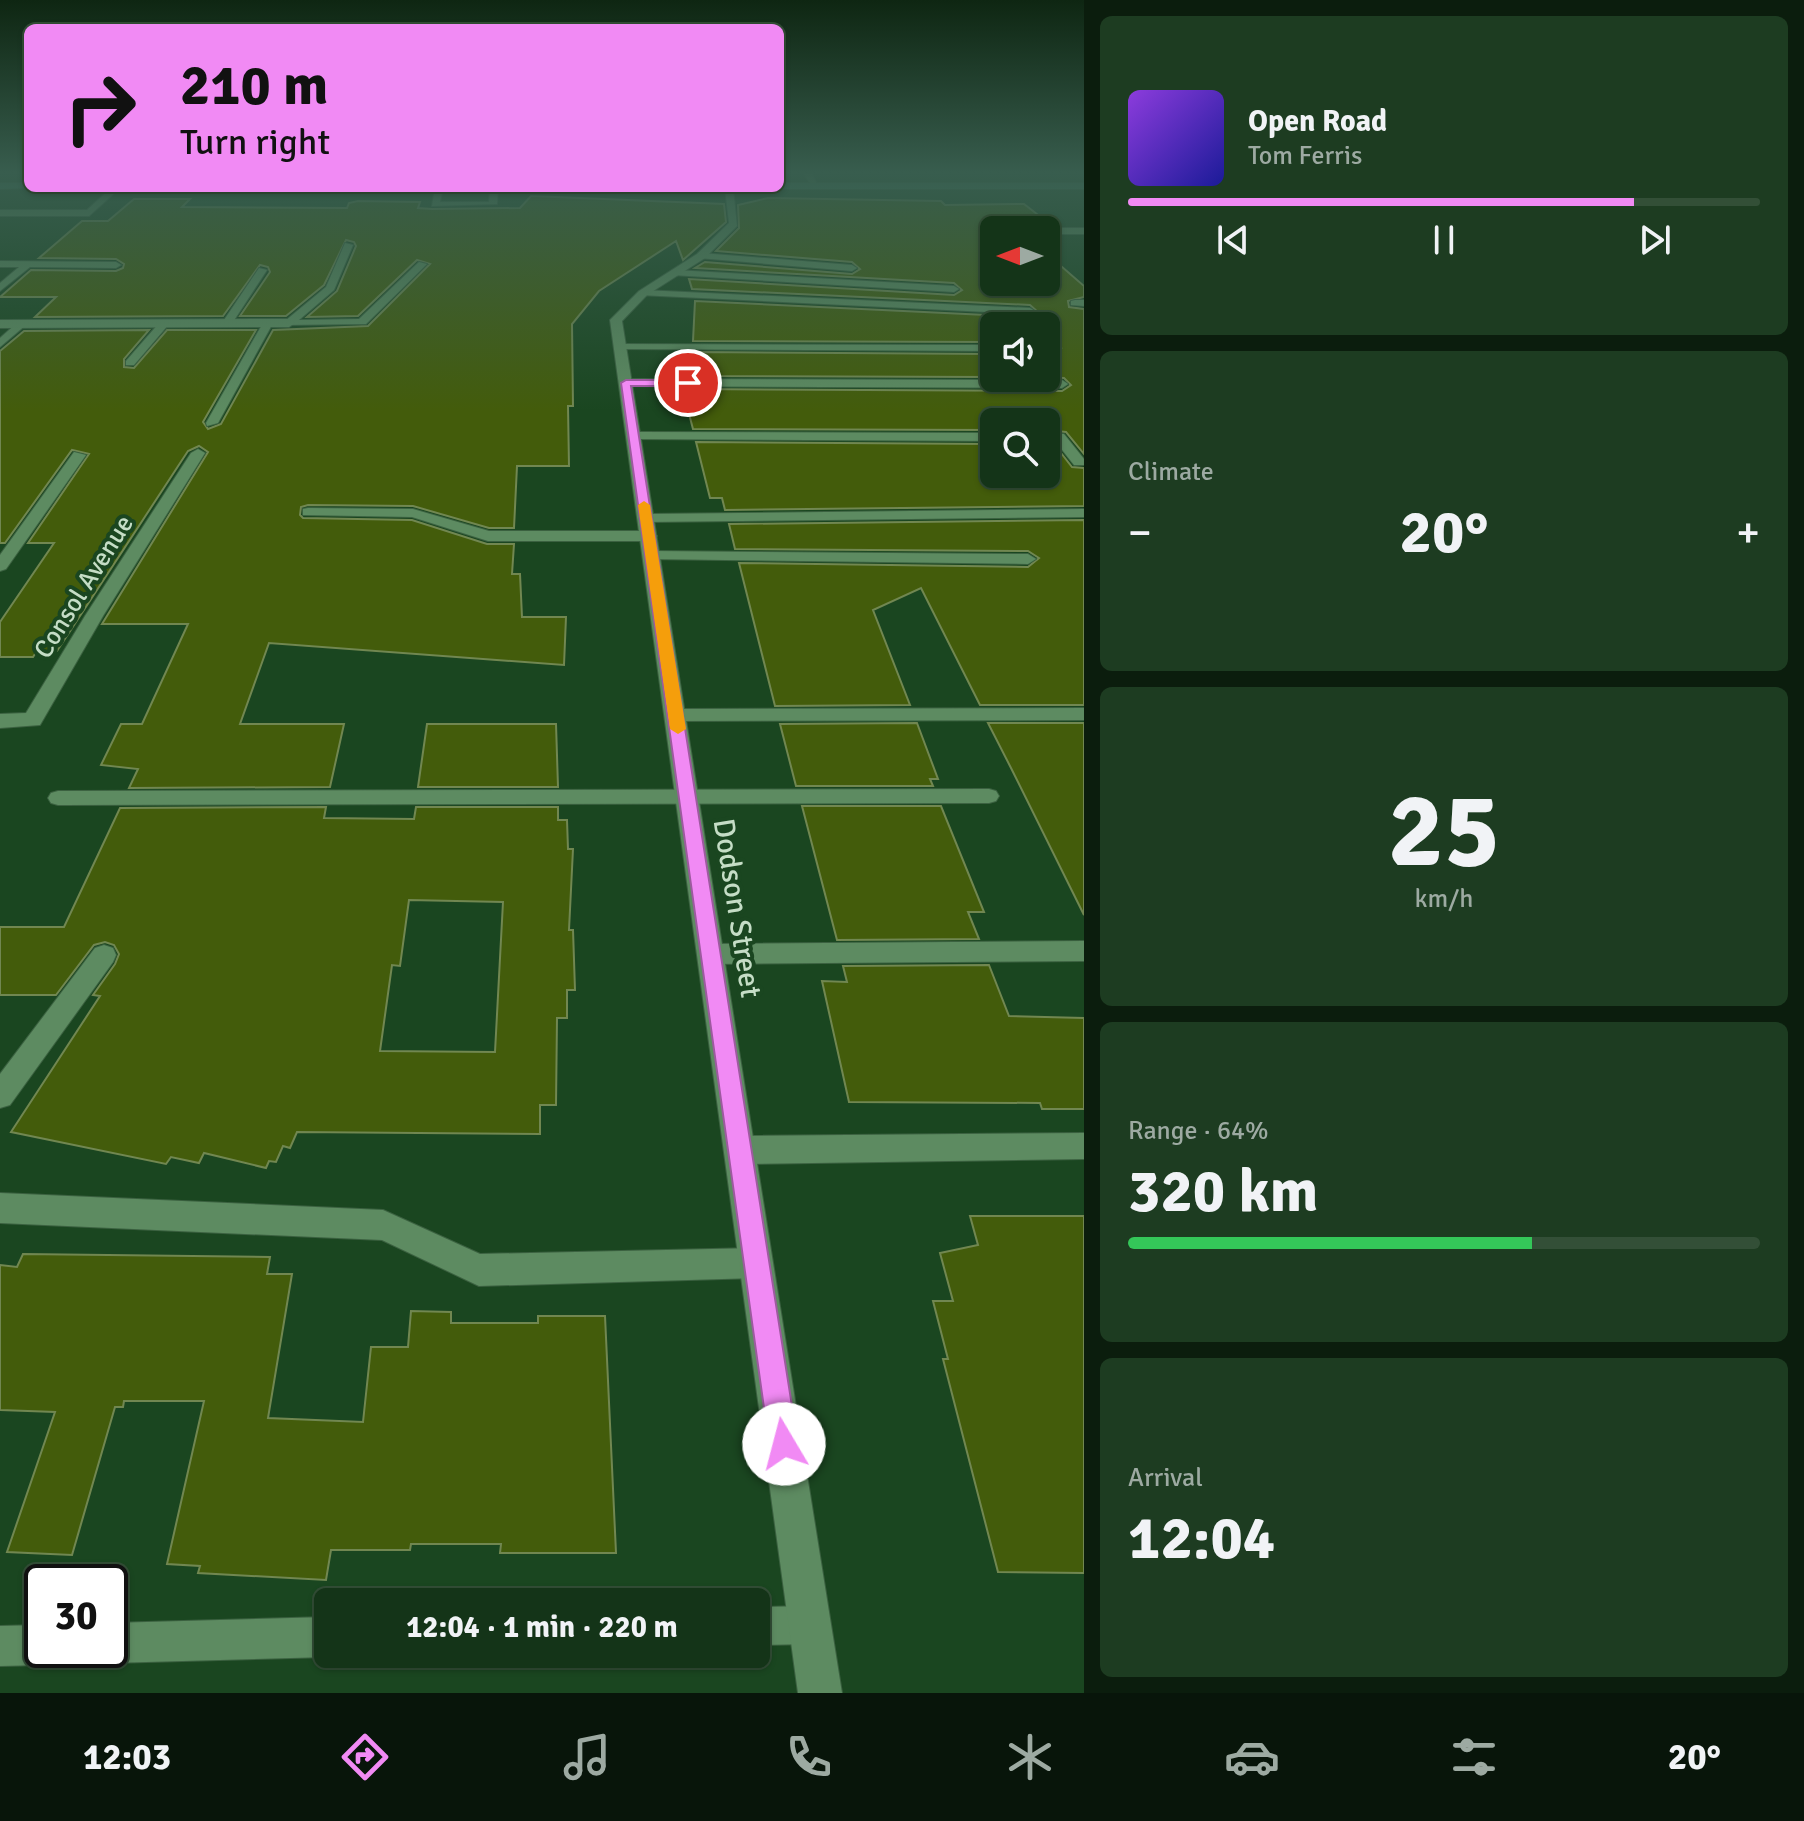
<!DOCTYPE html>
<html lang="en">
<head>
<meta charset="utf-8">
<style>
  :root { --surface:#143418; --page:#1d3c21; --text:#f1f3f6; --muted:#9daaa2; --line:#334f37; --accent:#f18af4 }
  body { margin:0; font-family:Signika,sans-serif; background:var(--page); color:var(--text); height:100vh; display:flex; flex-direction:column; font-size:30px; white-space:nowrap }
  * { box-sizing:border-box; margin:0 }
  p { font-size:26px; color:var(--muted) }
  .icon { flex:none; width:44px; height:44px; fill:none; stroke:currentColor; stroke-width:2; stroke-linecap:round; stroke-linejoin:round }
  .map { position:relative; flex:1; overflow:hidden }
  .side { display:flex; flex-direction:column; gap:16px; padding:16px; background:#0b1d0d; width:720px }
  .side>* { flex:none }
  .hud { position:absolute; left:24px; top:24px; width:760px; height:168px; border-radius:12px; box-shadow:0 2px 6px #0004,0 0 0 2px var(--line); background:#f18af4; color:#111; overflow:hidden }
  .needle { width:52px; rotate:270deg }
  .tools { position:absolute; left:980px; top:216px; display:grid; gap:16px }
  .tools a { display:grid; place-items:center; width:80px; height:80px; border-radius:12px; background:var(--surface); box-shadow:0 2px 6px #0004,0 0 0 2px var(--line); font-size:40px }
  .speed { position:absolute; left:24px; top:1564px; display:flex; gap:16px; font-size:40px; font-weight:700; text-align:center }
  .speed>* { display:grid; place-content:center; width:104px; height:104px; border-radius:50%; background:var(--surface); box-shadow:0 2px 6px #0004,0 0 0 2px var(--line); line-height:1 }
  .speed .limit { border:4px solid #111; border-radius:12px; background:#fff; color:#111 }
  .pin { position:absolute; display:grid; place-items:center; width:68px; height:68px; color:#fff; margin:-34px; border:4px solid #fff; border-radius:50%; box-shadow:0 2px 8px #0007 }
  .me { position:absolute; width:88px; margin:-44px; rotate:352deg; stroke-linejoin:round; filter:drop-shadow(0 0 6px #0008) }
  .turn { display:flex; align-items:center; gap:28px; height:168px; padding:0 24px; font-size:36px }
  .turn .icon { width:104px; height:104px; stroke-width:2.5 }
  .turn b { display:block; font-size:56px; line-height:68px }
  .big { font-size:60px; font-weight:700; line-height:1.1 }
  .side .widget { flex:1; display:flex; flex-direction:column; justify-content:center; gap:12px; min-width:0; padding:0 28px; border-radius:12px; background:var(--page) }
  .side .dial { align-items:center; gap:0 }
  .dial b { font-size:104px; line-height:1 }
  .song { display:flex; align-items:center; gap:24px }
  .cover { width:96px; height:96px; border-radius:12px; background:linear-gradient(135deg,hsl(270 70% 55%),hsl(240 70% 35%)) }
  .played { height:8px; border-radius:4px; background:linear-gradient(90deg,var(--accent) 80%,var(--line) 80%) }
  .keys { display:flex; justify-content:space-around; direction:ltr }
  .heat { display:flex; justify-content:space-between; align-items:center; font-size:44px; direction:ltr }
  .charge { height:12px; border-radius:6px; background:linear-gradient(90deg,#34c759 64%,var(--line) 0) }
  .trip { position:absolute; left:314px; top:1588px; width:456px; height:80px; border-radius:12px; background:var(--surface); box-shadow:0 2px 6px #0004,0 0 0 2px var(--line); font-weight:700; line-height:80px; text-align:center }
  .menu { display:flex; height:128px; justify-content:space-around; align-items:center; background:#08150a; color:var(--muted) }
  .menu .icon { width:56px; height:56px }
  .menu .selected { color:var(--accent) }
  .menu b { font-size:36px; color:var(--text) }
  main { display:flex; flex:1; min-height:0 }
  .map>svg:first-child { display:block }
  .building { fill:#435c0b; stroke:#718751; stroke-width:2; fill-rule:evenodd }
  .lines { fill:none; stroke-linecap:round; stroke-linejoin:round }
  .lane-casing { stroke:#3b6140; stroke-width:2 }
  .street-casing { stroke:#3b6140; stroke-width:2 }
  .secondary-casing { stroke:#3b6140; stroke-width:2 }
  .lane { fill:#5d8b61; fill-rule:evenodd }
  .street { fill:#5d8b61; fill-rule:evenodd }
  .secondary { fill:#4d8e74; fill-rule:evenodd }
  .route { fill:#f18af4; stroke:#9d5a9f; stroke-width:2 }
  .slow { fill:#f59e0b }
  .labels { text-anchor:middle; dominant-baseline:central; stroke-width:8; stroke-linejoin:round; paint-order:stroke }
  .far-street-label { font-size:26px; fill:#c5ddc6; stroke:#1a4620 }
  .street-label { font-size:30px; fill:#c5ddc6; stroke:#1a4620 }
</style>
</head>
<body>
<main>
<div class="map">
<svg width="1084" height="1693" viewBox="0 0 1084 1693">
  <rect width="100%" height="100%" fill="#1a4620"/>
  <path class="building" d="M 531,196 L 724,204 L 726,222 L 683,260 L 676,241 L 599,291 L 572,324 L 573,406 L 568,406 L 569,466 L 517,466 L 514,528 L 489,528 L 413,506 L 308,505 L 301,507 L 300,515 L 303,518 L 412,520 L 487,544 L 514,544 L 512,574 L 520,574 L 522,617 L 566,617 L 564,665 L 269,643 L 240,724 L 344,724 L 330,787 L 129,788 L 138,769 L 101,765 L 121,724 L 142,724 L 188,624 L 102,624 L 208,452 L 199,446 L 188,451 L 57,651 L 37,651 L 33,657 L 0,657 L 0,622 L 54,543 L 28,543 L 89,454 L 72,450 L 5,543 L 0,543 L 0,351 L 24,331 L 149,330 L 124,359 L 124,367 L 134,368 L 167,330 L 256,330 L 203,422 L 208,429 L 221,424 L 273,330 L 368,326 L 430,264 L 417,260 L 358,316 L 307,317 L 337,291 L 356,246 L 354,242 L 346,240 L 324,285 L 286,316 L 240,316 L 270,272 L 268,267 L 260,265 L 223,316 L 35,317 L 56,297 L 0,297 L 31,270 L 116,271 L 123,268 L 124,264 L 116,259 L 39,258 L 82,221 L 108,221 L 134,199 L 190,199 L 182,207 L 347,208 L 349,203 L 358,201 L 420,202 L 418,208 L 432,209 L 520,208 Z
    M 768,198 L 941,201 L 945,205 L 1024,204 L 1051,225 L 1039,230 L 994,230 L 994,282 L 1046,282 L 1046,253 L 1084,286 L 1084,297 L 1068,301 L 1069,307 L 1084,309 L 1084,454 L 1066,432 L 1046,430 L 1046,422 L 994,422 L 994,430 L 693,429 L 688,410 L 694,410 L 689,389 L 1062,391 L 1071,385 L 1064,378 L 1046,377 L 1046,354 L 1061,348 L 1056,343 L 1046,342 L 1046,326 L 994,326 L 994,342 L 693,341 L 695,301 L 1030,317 L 1038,312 L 1030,305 L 692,289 L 689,279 L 954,295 L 962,290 L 954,283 L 695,268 L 705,262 L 852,274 L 860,269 L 852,262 L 716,251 L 739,228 L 738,205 Z
    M 693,352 L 994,354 L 994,377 L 685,376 L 682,362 L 696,362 Z
    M 696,442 L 994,444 L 994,474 L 1046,474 L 1046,444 L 1054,444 L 1072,467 L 1084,468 L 1084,506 L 725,510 L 722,498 L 710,498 Z
    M 1084,520 L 1084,705 L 980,705 L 921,588 L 873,610 L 910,705 L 775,706 L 739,563 L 1028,567 L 1039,558 L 1028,551 L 735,549 L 729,524 Z
    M 917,723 L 938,779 L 930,779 L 933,786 L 796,786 L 780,724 Z
    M 988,723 L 1084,723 L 1084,915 L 1011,768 Z
    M 427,724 L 556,724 L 558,787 L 418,787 Z
    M 802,806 L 941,806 L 984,912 L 968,912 L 979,939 L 837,940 Z
    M 326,807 L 324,818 L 414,819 L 416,807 L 558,807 L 558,820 L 567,820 L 568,849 L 573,849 L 569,930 L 573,930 L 575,990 L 567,990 L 567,1018 L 557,1018 L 556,1105 L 540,1105 L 540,1134 L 297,1132 L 290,1148 L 283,1146 L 276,1162 L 269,1161 L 266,1168 L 204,1153 L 199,1163 L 171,1157 L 166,1164 L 11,1132 L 100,996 L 93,995 L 115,964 L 119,954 L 114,945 L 105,942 L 94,945 L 56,995 L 0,995 L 0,927 L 64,927 L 120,808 ZM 409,900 L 503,902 L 495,1052 L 380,1051 L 392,965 L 400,966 Z
    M 989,965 L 1009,1016 L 1084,1018 L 1084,1109 L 1042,1109 L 1040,1103 L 849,1102 L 822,981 L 847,982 L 843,966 Z
    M 970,1216 L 1084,1216 L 1084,1573 L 998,1572 L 943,1359 L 948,1359 L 933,1301 L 953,1301 L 940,1253 L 978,1245 Z
    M 23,1254 L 270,1257 L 267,1274 L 292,1274 L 268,1418 L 363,1422 L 371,1347 L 408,1347 L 411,1311 L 451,1312 L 451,1323 L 538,1323 L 538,1316 L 605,1316 L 616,1553 L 500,1553 L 501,1544 L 411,1544 L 410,1550 L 331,1550 L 326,1580 L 198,1573 L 200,1566 L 167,1564 L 204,1401 L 124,1401 L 123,1407 L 115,1407 L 72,1555 L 7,1552 L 55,1412 L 0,1410 L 0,1265 L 17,1267 Z"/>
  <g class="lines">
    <g class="lane-casing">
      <path id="lane" d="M 804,174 L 812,174 L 819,188 L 813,188 Z
        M 111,188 L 120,188 L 89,216 L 0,216 L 0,210 L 87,210 Z
        M 435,188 L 443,188 L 440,202 L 489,202 L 490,188 L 498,188 L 497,204 L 432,206 Z
        M 1046,228 L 1084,228 L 1084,234 L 1046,234 L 1046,230 L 1042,230 Z
        M 345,243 L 353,245 L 334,290 L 299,320 L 359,319 L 419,262 L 427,264 L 366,324 L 285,325 L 285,321 L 326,287 Z
        M 701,253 L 852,265 L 857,268 L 852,271 L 698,258 Z
        M 0,261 L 116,262 L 121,265 L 116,268 L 30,267 L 0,291 L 0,283 L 19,267 L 0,267 Z
        M 259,268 L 267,270 L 231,325 L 223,325 L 222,323 Z
        M 675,270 L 954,286 L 959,289 L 954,292 L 672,275 Z
        M 643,290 L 1030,308 L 1035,311 L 1030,314 L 639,295 L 638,293 Z
        M 1075,300 L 1084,300 L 1084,306 L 1071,305 L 1071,301 Z
        M 268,320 L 273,323 L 218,423 L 207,426 L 206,423 L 263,323 Z
        M 18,322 L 27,324 L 0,347 L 0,338 Z
        M 160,322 L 169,324 L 134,365 L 126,365 L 126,361 Z
        M 620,344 L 994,345 L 994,351 L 616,349 L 616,345 Z
        M 1046,345 L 1056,346 L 1058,348 L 1046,351 Z
        M 626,379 L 1062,380 L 1068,384 L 1062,388 L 622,386 L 622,380 Z
        M 634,432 L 994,433 L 994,441 L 629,439 L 627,436 Z
        M 1046,433 L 1064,434 L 1084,459 L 1084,465 L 1074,465 L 1055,441 L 1046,441 Z
        M 74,452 L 86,455 L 6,569 L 0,571 L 0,555 Z
        M 308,508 L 413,509 L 489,531 L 649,531 L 657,536 L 649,541 L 488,541 L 412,517 L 303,515 L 303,509 Z
        M 1084,509 L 1084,517 L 646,522 L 639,518 L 646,514 Z
        M 652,551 L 1028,554 L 1036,559 L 1028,564 L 646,559 L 644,556 Z
        M 1084,708 L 1084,720 L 676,721 L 666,715 L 676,709 Z
        M 989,789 L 996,791 L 999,796 L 996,801 L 989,803 L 58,805 L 51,803 L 48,798 L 51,793 L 58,791 Z
        M 1084,941 L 1084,961 L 712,964 L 703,961 L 700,954 L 703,947 L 712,944 Z
        M 104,945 L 113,948 L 116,955 L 113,962 L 10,1105 L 0,1108 L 0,1074 L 95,948 Z
        M 1084,1133 L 1084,1159 L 741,1164 L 731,1160 L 727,1150 L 731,1140 L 741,1136 Z
        M 0,1193 L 383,1210 L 480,1254 L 757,1248 L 768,1252 L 772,1263 L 768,1274 L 757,1278 L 479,1286 L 382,1240 L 0,1223 Z
        M 811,1606 L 825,1611 L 830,1625 L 825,1639 L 811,1644 L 756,1645 L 756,1607 Z
        M 328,1617 L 328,1654 L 334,1654 L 328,1657 L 110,1663 L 96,1657 L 93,1650 L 110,1650 L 110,1623 Z
        M 42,1625 L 42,1650 L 60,1650 L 56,1659 L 42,1665 L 0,1666 L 0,1626 Z"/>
    </g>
    <g class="street-casing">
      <path id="street" d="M 725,188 L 733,188 L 737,226 L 705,258 L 647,295 L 622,321 L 842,1693 L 798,1693 L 610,320 L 639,291 L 697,254 L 729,223 Z
        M 0,320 L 289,319 L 295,323 L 289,327 L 0,328 Z
        M 198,449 L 205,453 L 103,616 L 40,725 L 0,728 L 0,714 L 26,713 L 85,616 L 191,453 Z"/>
    </g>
    <g class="secondary-casing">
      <path id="secondary" d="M 0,183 L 28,183 L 30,188 L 0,189 Z
        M 780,183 L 1084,183 L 1084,189 L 780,189 Z"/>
    </g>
    <use href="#lane" class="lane"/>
    <use href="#street" class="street"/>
    <use href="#secondary" class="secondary"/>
  </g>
  <linearGradient id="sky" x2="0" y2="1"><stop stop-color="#0e2612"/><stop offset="0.42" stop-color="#385d4e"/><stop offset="1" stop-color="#385d4e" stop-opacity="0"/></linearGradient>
  <rect width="1084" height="411" fill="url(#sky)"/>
  <path class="route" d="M 688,380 L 692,386 L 631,386 L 798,1444 L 794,1454 L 784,1458 L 774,1454 L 769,1444 L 621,383 L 626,380 Z"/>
  <path class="slow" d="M 644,501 L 650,505 L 686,729 L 678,734 L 670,729 L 638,505 Z"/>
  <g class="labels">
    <g class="far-street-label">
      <text transform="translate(84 587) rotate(-58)">Consol Avenue</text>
    </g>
    <g class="street-label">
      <text transform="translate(737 908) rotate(81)">Dodson Street</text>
    </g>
  </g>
</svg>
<div class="tools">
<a><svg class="needle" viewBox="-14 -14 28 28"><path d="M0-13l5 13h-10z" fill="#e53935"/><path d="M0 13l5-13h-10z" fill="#9daaa2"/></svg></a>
<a><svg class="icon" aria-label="sound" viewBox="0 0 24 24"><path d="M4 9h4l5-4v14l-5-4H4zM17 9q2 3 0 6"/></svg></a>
<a><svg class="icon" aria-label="search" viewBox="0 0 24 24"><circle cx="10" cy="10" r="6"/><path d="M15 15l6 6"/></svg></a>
</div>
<div class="speed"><div class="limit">30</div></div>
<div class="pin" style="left:688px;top:383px;background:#d93025"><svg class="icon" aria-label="arrive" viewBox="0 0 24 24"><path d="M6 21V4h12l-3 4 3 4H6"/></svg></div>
<svg class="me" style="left:784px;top:1444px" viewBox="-20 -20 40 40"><circle r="19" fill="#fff"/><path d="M0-13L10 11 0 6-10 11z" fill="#f18af4"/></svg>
<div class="trip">12:04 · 1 min · 220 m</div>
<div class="hud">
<div class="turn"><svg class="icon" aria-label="right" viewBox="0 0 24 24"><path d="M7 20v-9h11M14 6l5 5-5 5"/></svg><div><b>210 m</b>Turn right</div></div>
</div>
</div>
<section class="side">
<div class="widget">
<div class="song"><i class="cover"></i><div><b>Open Road</b><p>Tom Ferris</p></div></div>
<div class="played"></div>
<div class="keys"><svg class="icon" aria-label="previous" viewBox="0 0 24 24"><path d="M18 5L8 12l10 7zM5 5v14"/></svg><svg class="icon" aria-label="pause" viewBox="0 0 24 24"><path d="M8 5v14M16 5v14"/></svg><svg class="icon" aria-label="next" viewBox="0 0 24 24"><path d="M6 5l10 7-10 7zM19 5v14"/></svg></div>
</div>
<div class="widget"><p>Climate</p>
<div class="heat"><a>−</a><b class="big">20°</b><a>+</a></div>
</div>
<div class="widget dial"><b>25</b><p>km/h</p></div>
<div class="widget"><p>Range · 64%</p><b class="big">320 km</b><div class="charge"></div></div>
<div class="widget"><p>Arrival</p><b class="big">12:04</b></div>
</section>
</main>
<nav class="menu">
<b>12:03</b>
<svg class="icon selected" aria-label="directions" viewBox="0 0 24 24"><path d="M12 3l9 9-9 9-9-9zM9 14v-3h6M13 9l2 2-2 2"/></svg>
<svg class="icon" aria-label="music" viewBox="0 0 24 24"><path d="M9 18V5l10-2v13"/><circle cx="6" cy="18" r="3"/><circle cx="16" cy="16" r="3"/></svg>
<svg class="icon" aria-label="phone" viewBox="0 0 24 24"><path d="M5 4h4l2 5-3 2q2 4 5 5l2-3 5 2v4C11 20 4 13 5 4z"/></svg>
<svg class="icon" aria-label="climate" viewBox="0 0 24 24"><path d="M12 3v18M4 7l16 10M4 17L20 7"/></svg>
<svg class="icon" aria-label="car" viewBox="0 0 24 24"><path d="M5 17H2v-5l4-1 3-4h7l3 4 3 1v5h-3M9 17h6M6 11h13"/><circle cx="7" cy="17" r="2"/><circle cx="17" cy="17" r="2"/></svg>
<svg class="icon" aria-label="filters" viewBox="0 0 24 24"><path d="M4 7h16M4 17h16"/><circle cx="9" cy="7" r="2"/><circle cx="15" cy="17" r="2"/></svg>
<b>20°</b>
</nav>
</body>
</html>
